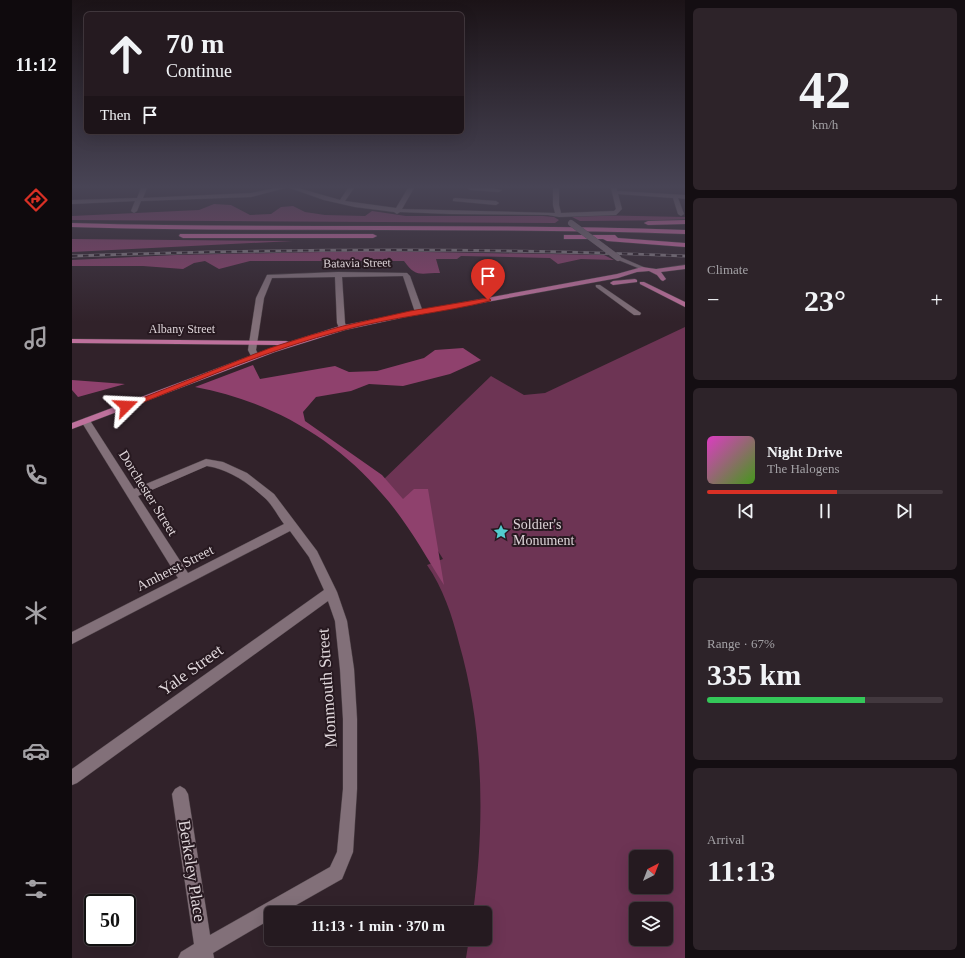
<!DOCTYPE html>
<html lang="en">
<head>
<meta charset="utf-8">
<style>
  :root { --surface:#251a20; --page:#2d2329; --text:#f1f3f6; --muted:#a3a1a5; --line:#42383e; --accent:#d93025 }
  body { margin:0; font-family:Georgia,serif; background:var(--page); color:var(--text); height:100vh; display:flex; flex-direction:column; font-size:15px; white-space:nowrap }
  * { box-sizing:border-box; margin:0 }
  p { font-size:13px; color:var(--muted) }
  .icon { flex:none; width:22px; height:22px; fill:none; stroke:currentColor; stroke-width:2; stroke-linecap:round; stroke-linejoin:round }
  .map { position:relative; flex:1; overflow:hidden }
  .panel { display:flex; flex-direction:column; gap:8px; padding:8px; background:#140e12; width:280px }
  .panel>* { flex:none }
  .hud { position:absolute; left:12px; top:12px; width:380px; height:122px; border-radius:6px; box-shadow:0 4px 16px #0002,0 0 0 1px var(--line); background:#251a20; color:var(--text); overflow:hidden }
  .needle { width:26px; rotate:42deg }
  .controls { position:absolute; left:557px; top:850px; display:grid; gap:8px }
  .controls a { display:grid; place-items:center; width:44px; height:44px; border-radius:6px; background:var(--surface); box-shadow:0 4px 16px #0002,0 0 0 1px var(--line); font-size:20px }
  .speed { position:absolute; left:12px; top:894px; display:flex; gap:8px; font-size:20px; font-weight:700; text-align:center }
  .speed>* { display:grid; place-content:center; width:52px; height:52px; border-radius:50%; background:var(--surface); box-shadow:0 4px 16px #0002,0 0 0 1px var(--line); line-height:1 }
  .speed .limit { border:2px solid #111; border-radius:6px; background:#fff; color:#111 }
  .pin { position:absolute; display:grid; place-items:center; width:34px; height:34px; color:#fff; margin:-41px -17px; border-radius:50% 50% 50% 0; rotate:-45deg; box-shadow:0 0 4px #0007 }
  .pin .icon { rotate:45deg }
  .me { position:absolute; width:44px; margin:-22px; rotate:69deg; stroke-linejoin:round; filter:drop-shadow(0 0 3px #0008) }
  .turn { display:flex; align-items:center; gap:14px; height:84px; padding:0 16px; font-size:18px }
  .turn .icon { width:52px; height:52px; stroke-width:2.5 }
  .turn b { display:block; font-size:28px; line-height:34px }
  .then { display:flex; align-items:center; height:38px; padding:0 16px; background:#0003; gap:8px; font-size:15px }
  .big { font-size:30px; font-weight:600; line-height:1.1 }
  .panel .widget { flex:1; display:flex; flex-direction:column; justify-content:center; gap:6px; min-width:0; padding:0 14px; border-radius:6px; background:var(--page) }
  .panel .dial { align-items:center; gap:0 }
  .dial b { font-size:52px; line-height:1 }
  .song { display:flex; align-items:center; gap:12px }
  .cover { width:48px; height:48px; border-radius:6px; background:linear-gradient(135deg,hsl(310 70% 55%),hsl(100 70% 35%)) }
  .played { height:4px; border-radius:2px; background:linear-gradient(90deg,var(--accent) 55%,var(--line) 55%) }
  .keys { display:flex; justify-content:space-around; direction:ltr }
  .heat { display:flex; justify-content:space-between; align-items:center; font-size:22px; direction:ltr }
  .charge { height:6px; border-radius:3px; background:linear-gradient(90deg,#34c759 67%,var(--line) 0) }
  .trip { position:absolute; left:192px; top:906px; width:228px; height:40px; border-radius:6px; background:var(--surface); box-shadow:0 4px 16px #0002,0 0 0 1px var(--line); font-weight:600; line-height:40px; text-align:center }
  main { display:flex; flex:1; min-height:0 }
  .menu { display:flex; flex-direction:column; width:72px; justify-content:space-around; align-items:center; background:#0f0a0d; color:var(--muted) }
  .menu .icon { width:28px; height:28px }
  .menu .selected { color:var(--accent) }
  .menu b { font-size:18px; color:var(--text) }
  .map>svg:first-child { display:block }
  .green { fill:#6d3454; fill-rule:evenodd }
  .forest { fill:#8f416d }
  .lines { fill:none; stroke-linecap:round; stroke-linejoin:round }
  .minor-casing { stroke:#4c4146; stroke-width:1 }
  .major-casing { stroke:#4c4146; stroke-width:1 }
  .highway-casing { stroke:#4c4146; stroke-width:1 }
  .minor { fill:#827079; fill-rule:evenodd }
  .major { fill:#be719c; fill-rule:evenodd }
  .highway { fill:#e672b3; fill-rule:evenodd }
  .rail-casing { stroke:#8d8288; stroke-width:3 }
  .rail { stroke:#271920; stroke-width:2; stroke-dasharray:5.5; stroke-linecap:butt }
  .minor-bridge-casing { stroke:#4c4146; stroke-width:6; stroke-linecap:butt }
  .minor-bridge { stroke:#827079; stroke-width:6 }
  .route { fill:#d93025; stroke:#8d1f18 }
  .labels { text-anchor:middle; dominant-baseline:central; stroke-width:4; stroke-linejoin:round; paint-order:stroke }
  .far-street-label { font-size:12px; fill:#dfd6da; stroke:#271920 }
  .street-label { font-size:14px; fill:#dfd6da; stroke:#271920 }
  .poi-label { font-size:14px; fill:#dfd6da; stroke:#271920; text-anchor:start }
  .near-street-label { font-size:17px; fill:#dfd6da; stroke:#271920 }
</style>
</head>
<body>
<main>
<nav class="menu">
<b>11:12</b>
<svg class="icon selected" aria-label="directions" viewBox="0 0 24 24"><path d="M12 3l9 9-9 9-9-9zM9 14v-3h6M13 9l2 2-2 2"/></svg>
<svg class="icon" aria-label="music" viewBox="0 0 24 24"><path d="M9 18V5l10-2v13"/><circle cx="6" cy="18" r="3"/><circle cx="16" cy="16" r="3"/></svg>
<svg class="icon" aria-label="phone" viewBox="0 0 24 24"><path d="M5 4h4l2 5-3 2q2 4 5 5l2-3 5 2v4C11 20 4 13 5 4z"/></svg>
<svg class="icon" aria-label="climate" viewBox="0 0 24 24"><path d="M12 3v18M4 7l16 10M4 17L20 7"/></svg>
<svg class="icon" aria-label="car" viewBox="0 0 24 24"><path d="M5 17H2v-5l4-1 3-4h7l3 4 3 1v5h-3M9 17h6M6 11h13"/><circle cx="7" cy="17" r="2"/><circle cx="17" cy="17" r="2"/></svg>
<svg class="icon" aria-label="filters" viewBox="0 0 24 24"><path d="M4 7h16M4 17h16"/><circle cx="9" cy="7" r="2"/><circle cx="15" cy="17" r="2"/></svg>
</nav>
<div class="map">
<svg width="613" height="958" viewBox="0 0 613 958">
  <rect width="100%" height="100%" fill="#31222a"/>
  <path class="green" d="M 613,327 L 613,958 L 394,958 L 397,939 L 413,939 L 413,913 L 401,913 C 413,823 412,730 387,643 C 380,615 371,588 355,565 L 371,559 L 361,543 L 310,481 L 419,376 L 452,395 L 473,393 ZM 564,857 L 594,857 L 594,887 L 564,887 ZM 564,909 L 594,909 L 594,939 L 564,939 Z"/>
  <path class="forest" d="M 142,204 L 159,205 L 178,215 L 199,214 L 209,207 L 221,206 L 233,212 L 253,215 L 293,216 L 300,211 L 334,216 L 471,216 L 482,217 L 487,220 L 483,223 L 0,220 L 0,216 L 127,210 Z
    M 517,215 L 613,217 L 613,220 L 508,221 L 500,217 Z
    M 0,239 L 221,241 L 0,252 Z
    M 297,251 L 532,255 L 542,260 L 509,259 L 486,264 L 478,258 L 389,256 L 385,259 L 364,259 L 368,273 C 348,273 344,278 332,261 L 178,261 L 147,269 L 133,261 L 122,263 L 111,269 L 71,266 L 0,266 L 0,260 L 104,255 Z
    M 391,348 L 409,360 L 378,374 L 331,386 L 297,384 L 279,391 L 244,397 L 231,412 L 233,421 L 310,475 L 331,499 L 342,489 L 356,489 L 372,585 C 353,555 335,522 311,495 C 262,437 197,401 123,387 L 181,365 L 188,379 L 263,366 L 277,372 L 305,371 L 352,358 L 363,350 Z
    M 0,380 L 53,384 L 6,397 L 0,390 Z"/>
  <g class="lines">
    <g class="minor-casing">
      <path id="minor" d="M 69,188 L 75,188 L 71,198 L 179,193 L 204,188 L 213,188 L 179,197 L 69,201 L 65,211 L 62,213 L 59,211 L 63,201 L 0,204 L 0,200 L 65,198 Z
        M 218,188 L 226,188 L 268,200 L 276,188 L 282,188 L 273,201 L 324,208 L 336,188 L 342,188 L 330,209 L 483,213 L 481,205 L 481,188 L 487,188 L 487,205 L 489,213 L 542,211 L 544,209 L 539,188 L 545,188 L 545,191 L 613,195 L 613,199 L 606,198 L 612,214 L 609,216 L 606,214 L 601,198 L 546,194 L 550,209 L 544,215 L 487,217 L 476,215 L 379,214 L 328,212 L 325,214 L 322,212 L 283,207 L 252,200 Z
        M 395,188 L 418,188 L 430,190 L 427,192 L 398,190 Z
        M 383,198 L 424,201 L 427,203 L 424,205 L 381,201 L 381,199 Z
        M 544,257 L 548,257 L 576,269 L 571,270 L 544,259 Z
        M 266,272 L 335,273 L 338,276 L 351,312 L 347,314 L 343,312 L 331,276 L 270,277 L 273,323 L 275,328 L 271,330 L 268,330 L 265,323 L 263,277 L 200,278 L 192,298 L 184,350 L 187,356 L 183,358 L 180,358 L 176,350 L 184,298 L 195,275 Z
        M 524,285 L 528,285 L 569,313 L 568,315 L 562,315 L 524,287 Z
        M 14,418 L 17,419 L 62,489 L 134,459 L 151,462 L 175,473 L 202,494 L 245,551 L 265,592 L 275,621 L 282,669 L 285,719 L 285,789 L 281,852 L 270,879 L 210,913 L 199,913 L 199,919 L 141,953 L 142,958 L 106,958 L 109,952 L 122,944 L 100,794 L 103,789 L 108,786 L 113,789 L 116,794 L 138,935 L 258,867 L 265,852 L 271,789 L 271,719 L 268,669 L 263,621 L 256,601 L 5,783 L 0,785 L 0,769 L 252,590 L 237,557 L 218,531 L 0,644 L 0,632 L 106,578 L 9,421 ZM 135,466 C 157,469 178,484 194,499 C 201,506 206,516 212,524 L 116,573 L 66,496 Z"/>
    </g>
    <g class="major-casing">
      <path id="major" d="M 613,265 L 613,269 L 589,272 L 594,279 L 591,281 L 589,280 L 585,275 L 577,271 L 565,272 L 546,278 L 338,316 L 273,330 L 203,352 L 0,429 L 0,423 L 207,345 L 0,343 L 0,339 L 214,341 L 217,342 L 268,326 L 338,312 L 545,274 L 570,267 L 584,269 Z
        M 563,279 L 565,280 L 565,282 L 541,285 L 538,283 L 541,281 Z
        M 568,282 L 572,282 L 613,302 L 613,307 L 568,284 Z"/>
    </g>
    <g class="highway-casing">
      <path id="highway" d="M 613,220 L 613,224 L 576,225 L 572,223 L 576,221 Z
        M 0,223 C 204,229 409,223 613,230 L 613,234 C 409,227 204,233 0,227 Z
        M 108,234 L 301,234 L 305,236 L 301,238 L 111,238 L 107,236 Z
        M 492,235 L 543,235 L 546,238 L 613,243 L 613,247 L 535,241 L 531,239 L 492,239 Z"/>
    </g>
    <use href="#minor" class="minor"/>
    <use href="#major" class="major"/>
    <use href="#highway" class="highway"/>
    <g class="rail-casing">
      <path id="rail" d="M 0,256 C 205,249 409,247 613,256"/>
    </g>
    <use href="#rail" class="rail"/>
    <g class="minor-bridge-casing">
      <path id="minor-bridge" d="M 499,223 L 546,258"/>
    </g>
    <use href="#minor-bridge" class="minor-bridge"/>
  </g>
  <linearGradient id="sky" x2="0" y2="1"><stop stop-color="#1b1317"/><stop offset="0.58" stop-color="#484455"/><stop offset="1" stop-color="#484455" stop-opacity="0"/></linearGradient>
  <rect width="613" height="322" fill="url(#sky)"/>
  <path class="route" d="M 416,298 L 419,300 L 418,301 C 370,313 320,317 272,330 C 198,349 128,380 57,408 L 54,408 L 50,406 L 198,348 L 239,335 L 271,326 L 338,311 Z"/>
  <defs>
    <g id="sight-bare" transform="scale(1.2)"><path d="M0-6L1.8-2.2L6-1.7L2.9 1.2L3.7 5.4L0 3.3L-3.7 5.4L-2.9 1.2L-6-1.7L-1.8-2.2Z" fill="#52cdcf" stroke="#271920" stroke-width="2.5" paint-order="stroke"/></g>
  </defs>
  <g fill-rule="evenodd">
    <use href="#sight-bare" x="429" y="532"/>
  </g>
  <g class="labels">
    <g class="far-street-label">
      <text transform="translate(285 263) rotate(-1)">Batavia Street</text>
      <text x="110" y="329">Albany Street</text>
    </g>
    <g class="street-label">
      <text transform="translate(76 493) rotate(58)">Dorchester Street</text>
      <text transform="translate(103 568) rotate(-27)">Amherst Street</text>
    </g>
    <g class="poi-label">
      <text x="441" y="524">Soldier's<tspan x="441" dy="16">Monument</tspan></text>
    </g>
    <g class="near-street-label">
      <text transform="translate(119 670) rotate(-36)">Yale Street</text>
      <text transform="translate(255 688) rotate(-94)">Monmouth Street</text>
      <text transform="translate(120 871) rotate(81)">Berkeley Place</text>
    </g>
  </g>
</svg>
<div class="controls">
<a><svg class="needle" viewBox="-14 -14 28 28"><path d="M0-13l5 13h-10z" fill="#e53935"/><path d="M0 13l5-13h-10z" fill="#a3a1a5"/></svg></a>
<a><svg class="icon" aria-label="layers" viewBox="0 0 24 24"><path d="M12 4l9 5-9 5-9-5zM3 14l9 5 9-5"/></svg></a>
</div>
<div class="speed"><div class="limit">50</div></div>
<div class="pin" style="left:416px;top:300px;background:#d93025"><svg class="icon" aria-label="arrive" viewBox="0 0 24 24"><path d="M6 21V4h12l-3 4 3 4H6"/></svg></div>
<svg class="me" style="left:54px;top:406px" viewBox="-20 -20 40 40"><path d="M0-17L14 15 0 8-14 15z" fill="#d93025" stroke="#fff" stroke-width="4"/></svg>
<div class="trip">11:13 · 1 min · 370 m</div>
<div class="hud">
<div class="turn"><svg class="icon" aria-label="ahead" viewBox="0 0 24 24"><path d="M12 20V5M6 11l6-6 6 6"/></svg><div><b>70 m</b>Continue</div></div>
<div class="then">Then<svg class="icon" aria-label="arrive" viewBox="0 0 24 24"><path d="M6 21V4h12l-3 4 3 4H6"/></svg></div>
</div>
</div>
<section class="panel">
<div class="widget dial"><b>42</b><p>km/h</p></div>
<div class="widget"><p>Climate</p>
<div class="heat"><a>−</a><b class="big">23°</b><a>+</a></div>
</div>
<div class="widget">
<div class="song"><i class="cover"></i><div><b>Night Drive</b><p>The Halogens</p></div></div>
<div class="played"></div>
<div class="keys"><svg class="icon" aria-label="previous" viewBox="0 0 24 24"><path d="M18 5L8 12l10 7zM5 5v14"/></svg><svg class="icon" aria-label="pause" viewBox="0 0 24 24"><path d="M8 5v14M16 5v14"/></svg><svg class="icon" aria-label="next" viewBox="0 0 24 24"><path d="M6 5l10 7-10 7zM19 5v14"/></svg></div>
</div>
<div class="widget"><p>Range · 67%</p><b class="big">335 km</b><div class="charge"></div></div>
<div class="widget"><p>Arrival</p><b class="big">11:13</b></div>
</section>
</main>
</body>
</html>
